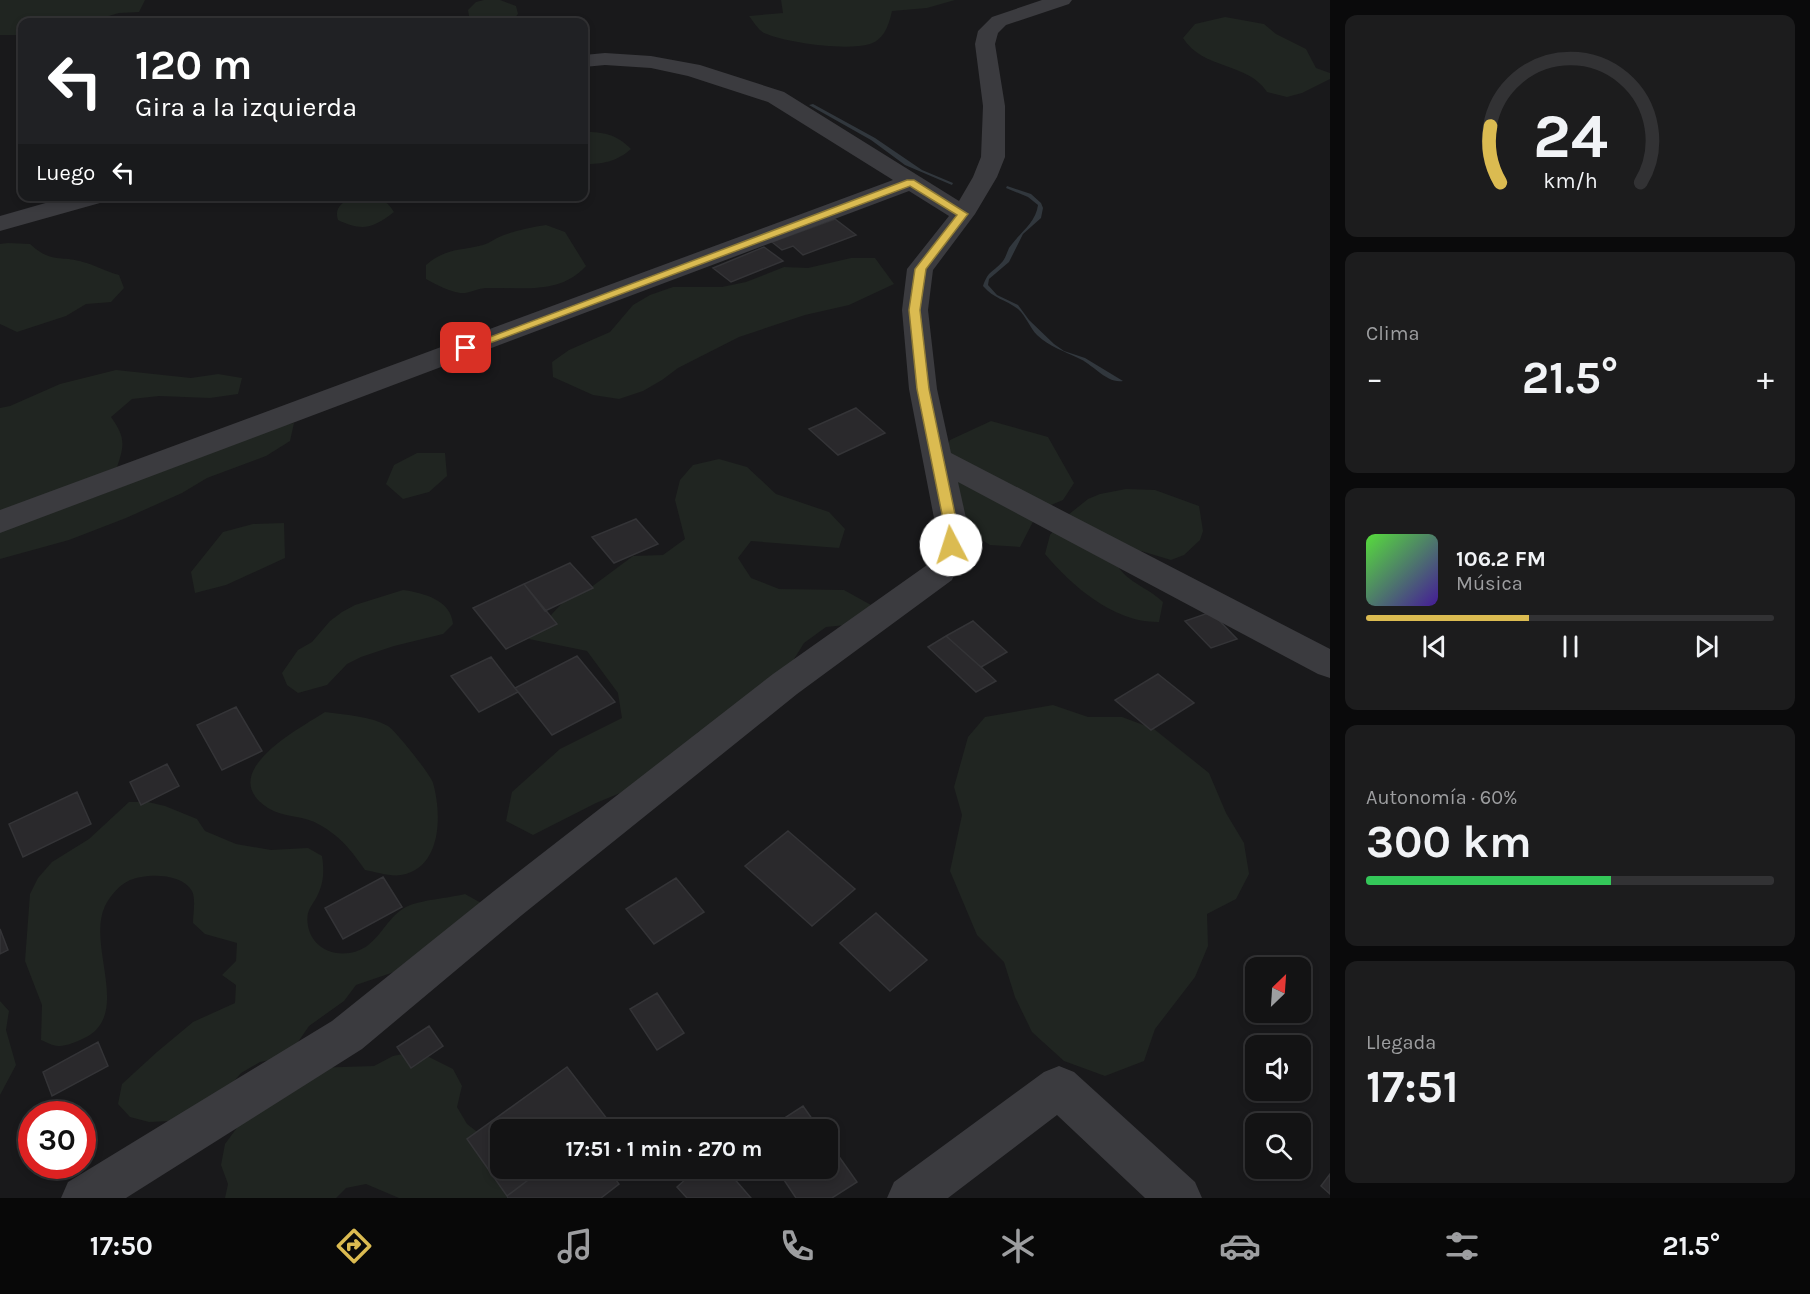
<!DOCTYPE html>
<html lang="es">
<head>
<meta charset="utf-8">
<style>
  :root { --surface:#131314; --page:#1c1c1d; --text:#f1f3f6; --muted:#9d9ea0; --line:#323234; --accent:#dbbb51 }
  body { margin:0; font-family:Karla,sans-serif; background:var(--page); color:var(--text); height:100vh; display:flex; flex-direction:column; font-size:22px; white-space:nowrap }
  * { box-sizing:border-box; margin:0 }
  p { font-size:20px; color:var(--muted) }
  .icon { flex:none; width:33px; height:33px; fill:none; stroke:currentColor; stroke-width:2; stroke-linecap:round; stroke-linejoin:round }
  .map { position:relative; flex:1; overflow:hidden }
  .details { display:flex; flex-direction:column; gap:15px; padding:15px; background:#0a0a0b; width:480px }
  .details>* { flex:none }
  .guide { position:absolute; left:18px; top:18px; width:570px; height:183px; border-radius:12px; box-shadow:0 3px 9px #0003,0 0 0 2px var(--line); background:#202124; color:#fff; overflow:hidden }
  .needle { width:39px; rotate:25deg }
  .fabs { position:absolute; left:1245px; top:957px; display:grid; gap:12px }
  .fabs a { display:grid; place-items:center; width:66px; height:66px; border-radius:12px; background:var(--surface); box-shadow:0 3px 9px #0003,0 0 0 2px var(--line); font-size:30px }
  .speed { position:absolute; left:18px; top:1101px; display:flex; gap:12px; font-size:30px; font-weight:700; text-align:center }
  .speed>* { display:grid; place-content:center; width:78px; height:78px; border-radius:50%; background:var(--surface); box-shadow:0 3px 9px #0003,0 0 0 2px var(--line); line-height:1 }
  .speed .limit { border:9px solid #d22; background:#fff; color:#111 }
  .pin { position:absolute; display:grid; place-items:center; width:51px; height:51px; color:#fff; margin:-26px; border-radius:12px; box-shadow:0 3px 9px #0006 }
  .me { position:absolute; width:66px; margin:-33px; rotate:355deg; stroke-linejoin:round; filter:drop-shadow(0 0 4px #0008) }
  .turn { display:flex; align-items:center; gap:21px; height:126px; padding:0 18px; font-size:27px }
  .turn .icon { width:78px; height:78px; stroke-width:2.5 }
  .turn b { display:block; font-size:42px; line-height:51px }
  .then { display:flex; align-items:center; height:57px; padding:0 18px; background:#0003; gap:12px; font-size:22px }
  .big { font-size:45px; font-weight:700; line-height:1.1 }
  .details .widget { flex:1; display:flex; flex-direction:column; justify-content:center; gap:9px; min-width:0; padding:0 21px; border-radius:12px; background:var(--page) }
  .details .dial { align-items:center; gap:0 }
  .dial svg { height:156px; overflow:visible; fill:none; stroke:var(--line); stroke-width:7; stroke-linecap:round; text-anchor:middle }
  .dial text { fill:var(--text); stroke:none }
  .song { display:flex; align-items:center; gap:18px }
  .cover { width:72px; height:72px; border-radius:9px; background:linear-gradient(135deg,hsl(110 70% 55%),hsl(260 70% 35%)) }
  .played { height:6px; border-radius:3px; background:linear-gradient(90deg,var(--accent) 40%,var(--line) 40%) }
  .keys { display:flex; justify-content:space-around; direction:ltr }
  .heat { display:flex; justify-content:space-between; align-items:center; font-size:33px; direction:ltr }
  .charge { height:9px; border-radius:4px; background:linear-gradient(90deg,#34c759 60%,var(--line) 0) }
  .trip { position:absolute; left:490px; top:1119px; width:348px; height:60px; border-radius:12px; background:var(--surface); box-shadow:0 3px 9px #0003,0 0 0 2px var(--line); font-weight:700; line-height:60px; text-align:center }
  .dock { display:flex; height:96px; justify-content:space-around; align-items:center; background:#080808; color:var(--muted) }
  .dock .icon { width:42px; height:42px }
  .dock .selected { color:var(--accent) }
  .dock b { font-size:27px; color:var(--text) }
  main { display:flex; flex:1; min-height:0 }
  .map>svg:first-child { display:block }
  .green { fill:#202521 }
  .water { fill:#31373d }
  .building { fill:#2a292c; stroke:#343437; stroke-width:1.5 }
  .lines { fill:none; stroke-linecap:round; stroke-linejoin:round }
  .minor { fill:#3b3b3f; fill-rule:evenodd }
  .route { fill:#dbbb51; stroke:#8e7a35; stroke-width:1.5 }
</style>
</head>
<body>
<main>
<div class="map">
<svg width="1330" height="1198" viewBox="0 0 1330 1198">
  <rect width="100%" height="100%" fill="#19191b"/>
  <path class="green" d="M 0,0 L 145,0 L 139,12 L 119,13 L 88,22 L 22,22 L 22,35 L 0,35 Z
    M 484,0 L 500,0 L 516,6 L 518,14 L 511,22 L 470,22 L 468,10 L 476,2 Z
    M 781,0 L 955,0 L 927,8 L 892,11 C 889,24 885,39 870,44 C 846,51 787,43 764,33 C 758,30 753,21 749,16 L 783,13 Z
    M 1225,17 L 1264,24 L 1276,34 L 1306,49 L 1316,68 L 1330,73 L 1330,79 L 1302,93 L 1287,97 L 1267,92 C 1248,62 1203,70 1183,38 L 1195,24 Z
    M 584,132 C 604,132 616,134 631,149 C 616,162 603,164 584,164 Z
    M 351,197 C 370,196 384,194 394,212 C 373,228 363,232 338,220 C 334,208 342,203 351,197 Z
    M 546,225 L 565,232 L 586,266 C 560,295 522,287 487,288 C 478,288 469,294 460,293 C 448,291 437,285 426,279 L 426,265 C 446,248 459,251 483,245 C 490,243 497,237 504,235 C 518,230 532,227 546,225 Z
    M 8,243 L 30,244 C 52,264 60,255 83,262 C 95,265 105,271 119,275 L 124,288 L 111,302 L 86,304 L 66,316 L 17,332 L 0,324 L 0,244 Z
    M 851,258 L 875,258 L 894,284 L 849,305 L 805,315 L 739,337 L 678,368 L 662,380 L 643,391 L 619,399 L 593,395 L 553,377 L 552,362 L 569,350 L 610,332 L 633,305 L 650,295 L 673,287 L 722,287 L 746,282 L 784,267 L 808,268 Z
    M 116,370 L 191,378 L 218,374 L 242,378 L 238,394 L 210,398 L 159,396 L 132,399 L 111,417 C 125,437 125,444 117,467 L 0,514 L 0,408 L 10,406 L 60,384 Z
    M 991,421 L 1048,437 L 1074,483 L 1063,500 L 1039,510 L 1020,547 L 990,545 L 967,530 L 943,493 L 944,455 L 950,440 Z
    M 294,423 L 290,441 L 266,456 L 207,478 L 182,493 L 126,518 L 69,540 L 0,559 L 0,526 L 98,496 L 263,430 Z
    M 417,453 L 445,453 L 447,476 L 429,492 L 403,499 L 386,484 L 394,465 Z
    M 719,459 L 747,467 L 776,494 L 829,512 L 845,529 L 839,548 L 751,541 L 738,558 L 751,578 L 779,589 L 844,590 L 871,605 L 856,624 L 826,627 L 804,643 L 791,664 L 727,719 L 698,732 L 684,757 L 659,777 L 596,803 L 533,835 L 506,821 L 512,792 L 560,749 L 622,718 L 618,693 L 587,651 L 529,639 L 564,601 L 590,588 L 633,556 L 663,555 L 685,539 L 675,500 L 680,480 L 693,465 Z
    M 1126,489 L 1155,490 L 1199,506 L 1203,531 L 1200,540 L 1184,555 L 1171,560 L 1141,551 L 1117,565 C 1128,583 1149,588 1163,602 L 1159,622 C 1114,623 1072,586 1045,554 L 1050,535 L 1063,519 L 1088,499 L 1100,494 Z
    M 284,523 L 285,558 L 226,585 L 195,593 L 191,572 L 223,532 L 253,524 Z
    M 403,590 C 424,593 451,600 453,624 L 443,634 L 394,646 L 361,657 L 347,664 L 327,685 L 298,693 L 287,685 L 282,673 L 298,650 L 312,642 L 330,621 L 342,612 L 355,605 Z
    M 1053,705 L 1088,717 L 1122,717 L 1154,729 L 1209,773 L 1226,813 L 1244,843 L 1249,874 L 1236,899 L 1207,914 L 1208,946 L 1195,977 L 1155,1029 L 1144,1061 L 1105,1076 L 1064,1061 L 1032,1032 L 1015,997 L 1004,962 L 977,935 L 950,871 L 962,815 L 954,787 L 968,737 L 985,717 Z
    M 325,712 C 345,715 371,716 388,726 C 395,730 431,775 433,783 C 442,814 442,868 401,875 C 391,877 376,872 365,870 C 351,850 341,837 320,825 C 304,815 284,818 268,808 C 214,773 299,729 325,712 Z
    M 129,802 L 148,802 L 165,806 L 197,819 L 205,831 L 236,844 L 271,850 L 308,848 L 322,856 C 324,869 324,880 319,892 C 313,907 305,908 308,926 C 313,953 345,961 367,946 C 382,935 389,916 406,907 C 420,900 449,898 465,894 L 483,904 L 394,972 L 356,985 L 344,1001 L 309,1026 L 298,1042 L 280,1058 L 260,1062 L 241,1073 L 226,1091 L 192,1120 L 149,1122 L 130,1117 L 118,1104 L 122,1084 L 157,1052 L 193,1022 L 235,1003 L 236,985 L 222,975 L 236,961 L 237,943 L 205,934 L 193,923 C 193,914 196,899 192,891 C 182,873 147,873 130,880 C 119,885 110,896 105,906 C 88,942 124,1001 96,1030 C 88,1038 69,1046 58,1046 C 53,1046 46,1042 41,1040 L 42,1005 L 25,961 L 30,894 L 38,878 L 52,862 L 89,839 Z
    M 0,1001 L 9,1011 L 6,1030 L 16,1065 L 0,1095 Z
    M 417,1051 L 453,1069 L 462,1086 L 457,1107 L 467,1124 L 498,1148 L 507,1198 L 399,1198 L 366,1184 L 346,1188 L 336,1198 L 225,1198 L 228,1184 L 221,1165 L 225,1144 L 239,1125 L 311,1068 L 374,1066 L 393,1056 Z"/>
  <path class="water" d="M 813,104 L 875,138 L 922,170 L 953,183 L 952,185 L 905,165 L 871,140 L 809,105 Z
    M 1007,186 L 1031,194 L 1041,203 L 1043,208 L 1041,218 L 1023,234 L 1009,262 L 989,279 L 988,285 L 997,295 L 1018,305 L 1029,320 L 1054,344 L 1064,351 L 1085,358 L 1123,381 C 1107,384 1093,364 1078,358 C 1064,351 1050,347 1037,335 C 1030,328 1026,316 1018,309 C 1005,299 994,299 983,286 C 989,269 993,273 1003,261 C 1006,257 1007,252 1009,248 C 1019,233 1036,223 1038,205 L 1028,197 L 1006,188 Z"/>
  <path class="building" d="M 835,219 L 856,235 L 803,255 L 793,246 L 782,250 L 772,242 Z
    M 764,247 L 783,261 L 731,282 L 713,268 Z
    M 856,408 L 885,433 L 838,455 L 809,429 Z
    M 636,519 L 658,544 L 614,563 L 592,537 Z
    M 570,563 L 593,588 L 545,611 L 524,584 Z
    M 524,584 L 557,624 L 506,649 L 473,608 Z
    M 1211,612 L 1237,639 L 1211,648 L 1185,621 Z
    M 973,621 L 1007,652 L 981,667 L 946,636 Z
    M 946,636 L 981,667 L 996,681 L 976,692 L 928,647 Z
    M 577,656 L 615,702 L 552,735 L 515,688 Z
    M 491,657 L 518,692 L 479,712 L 451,676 Z
    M 1158,674 L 1194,703 L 1151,730 L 1115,700 Z
    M 236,707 L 262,751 L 222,770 L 197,725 Z
    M 167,764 L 179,786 L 141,805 L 130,782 Z
    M 77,792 L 91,824 L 23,857 L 9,824 Z
    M 788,831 L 855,889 L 812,926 L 745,866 Z
    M 383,877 L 402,907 L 343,939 L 325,908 Z
    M 676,878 L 704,912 L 654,944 L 626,909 Z
    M 876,913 L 927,960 L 890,991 L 840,943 Z
    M 0,929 L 8,950 L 0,954 Z
    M 657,993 L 684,1033 L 657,1050 L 630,1009 Z
    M 429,1026 L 443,1046 L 411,1068 L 397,1047 Z
    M 98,1042 L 108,1066 L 52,1096 L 43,1072 Z
    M 567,1067 L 608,1120 L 595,1130 L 501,1130 L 501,1168 L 544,1168 L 507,1196 L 467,1139 Z
    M 803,1106 L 820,1130 L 766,1130 Z
    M 828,1141 L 857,1182 L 832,1198 L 796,1198 L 776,1168 L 828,1168 Z
    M 544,1168 L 607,1168 L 619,1184 L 601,1198 L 508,1198 L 507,1196 Z
    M 698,1168 L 725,1168 L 751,1198 L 687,1198 L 677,1187 Z
    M 1330,1174 L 1330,1194 L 1321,1186 Z"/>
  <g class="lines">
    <path class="minor" d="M 1042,0 L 1072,0 L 1069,4 L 1006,25 L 998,33 L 995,44 L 1005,106 L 1005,157 L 997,177 L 975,214 L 933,270 L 928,310 L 937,389 L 951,453 L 1330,649 L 1330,678 L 1318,674 L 958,482 L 966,518 L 967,545 L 952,580 L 797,694 L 522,915 L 362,1049 L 126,1198 L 61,1198 L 68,1182 L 332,1021 L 494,891 L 773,674 L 927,565 L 935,545 L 934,518 L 909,389 L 902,310 L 907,269 L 949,216 L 909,191 L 0,533 L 0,510 L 893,180 L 768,102 L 688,76 L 651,68 L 605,65 L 584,67 L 584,55 L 605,53 L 651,56 L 700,65 L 784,92 L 959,201 L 973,177 L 981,157 L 983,106 L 975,44 L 978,31 L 992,17 Z
      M 70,196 L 110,196 L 107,201 L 0,231 L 0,216 Z
      M 1059,1066 L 1074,1072 L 1195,1182 L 1202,1198 L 1145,1198 L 1057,1115 L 948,1198 L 887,1198 L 894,1182 L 1044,1072 Z"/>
  </g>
  <path class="route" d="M 907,180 L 914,180 L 968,214 L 926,269 L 920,310 L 929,389 L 956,519 L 958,545 L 956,548 L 947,548 L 945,545 L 943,519 L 917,389 L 909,310 L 915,269 L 957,215 L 910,186 L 471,350 L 466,351 L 461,348 Z"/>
</svg>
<div class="fabs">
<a><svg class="needle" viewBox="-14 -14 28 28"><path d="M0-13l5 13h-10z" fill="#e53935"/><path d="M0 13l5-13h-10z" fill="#9d9ea0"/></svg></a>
<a><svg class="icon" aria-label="sound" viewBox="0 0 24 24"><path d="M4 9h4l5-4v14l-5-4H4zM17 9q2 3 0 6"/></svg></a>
<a><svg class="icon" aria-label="search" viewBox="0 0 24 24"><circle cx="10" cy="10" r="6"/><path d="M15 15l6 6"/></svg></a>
</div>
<div class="speed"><div class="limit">30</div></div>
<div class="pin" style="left:466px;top:348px;background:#d93025"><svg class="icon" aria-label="arrive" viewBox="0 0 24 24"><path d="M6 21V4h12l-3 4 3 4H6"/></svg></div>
<svg class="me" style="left:951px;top:545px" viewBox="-20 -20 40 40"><circle r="19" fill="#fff"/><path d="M0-13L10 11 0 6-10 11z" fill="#dbbb51"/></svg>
<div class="trip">17:51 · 1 min · 270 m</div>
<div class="guide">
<div class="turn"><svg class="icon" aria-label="left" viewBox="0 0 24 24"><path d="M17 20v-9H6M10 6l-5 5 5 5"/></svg><div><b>120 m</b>Gira a la izquierda</div></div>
<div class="then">Luego<svg class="icon" aria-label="left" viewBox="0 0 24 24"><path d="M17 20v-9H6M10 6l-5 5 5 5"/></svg></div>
</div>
</div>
<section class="details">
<div class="widget dial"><svg viewBox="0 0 100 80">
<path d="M14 69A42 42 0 1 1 86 69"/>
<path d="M14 69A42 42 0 0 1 9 40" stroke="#dbbb51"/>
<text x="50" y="56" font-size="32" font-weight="700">24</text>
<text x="50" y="72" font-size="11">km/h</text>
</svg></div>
<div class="widget"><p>Clima</p>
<div class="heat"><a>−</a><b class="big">21.5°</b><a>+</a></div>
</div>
<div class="widget">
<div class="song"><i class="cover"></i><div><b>106.2 FM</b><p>Música</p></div></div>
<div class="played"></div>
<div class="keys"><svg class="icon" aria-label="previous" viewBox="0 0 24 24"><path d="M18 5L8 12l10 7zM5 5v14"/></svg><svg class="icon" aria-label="pause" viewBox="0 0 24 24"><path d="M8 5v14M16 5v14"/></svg><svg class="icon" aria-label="next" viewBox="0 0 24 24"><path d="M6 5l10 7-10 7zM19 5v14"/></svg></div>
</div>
<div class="widget"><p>Autonomía · 60%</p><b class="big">300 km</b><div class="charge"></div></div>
<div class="widget"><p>Llegada</p><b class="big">17:51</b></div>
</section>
</main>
<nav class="dock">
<b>17:50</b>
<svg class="icon selected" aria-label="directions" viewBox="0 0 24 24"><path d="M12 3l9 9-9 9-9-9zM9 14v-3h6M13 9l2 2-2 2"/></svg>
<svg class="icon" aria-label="music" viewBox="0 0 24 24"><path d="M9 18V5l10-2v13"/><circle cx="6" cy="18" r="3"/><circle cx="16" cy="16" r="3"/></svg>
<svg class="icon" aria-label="phone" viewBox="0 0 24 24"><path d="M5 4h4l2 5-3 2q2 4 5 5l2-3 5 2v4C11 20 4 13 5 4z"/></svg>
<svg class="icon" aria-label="climate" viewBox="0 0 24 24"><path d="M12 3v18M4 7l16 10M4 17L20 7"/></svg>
<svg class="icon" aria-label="car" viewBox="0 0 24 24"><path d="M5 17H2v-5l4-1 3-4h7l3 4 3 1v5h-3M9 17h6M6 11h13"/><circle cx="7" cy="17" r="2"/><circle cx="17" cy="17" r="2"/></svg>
<svg class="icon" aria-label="filters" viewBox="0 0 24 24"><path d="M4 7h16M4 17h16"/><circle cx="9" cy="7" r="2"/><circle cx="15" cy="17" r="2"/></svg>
<b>21.5°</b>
</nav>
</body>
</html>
